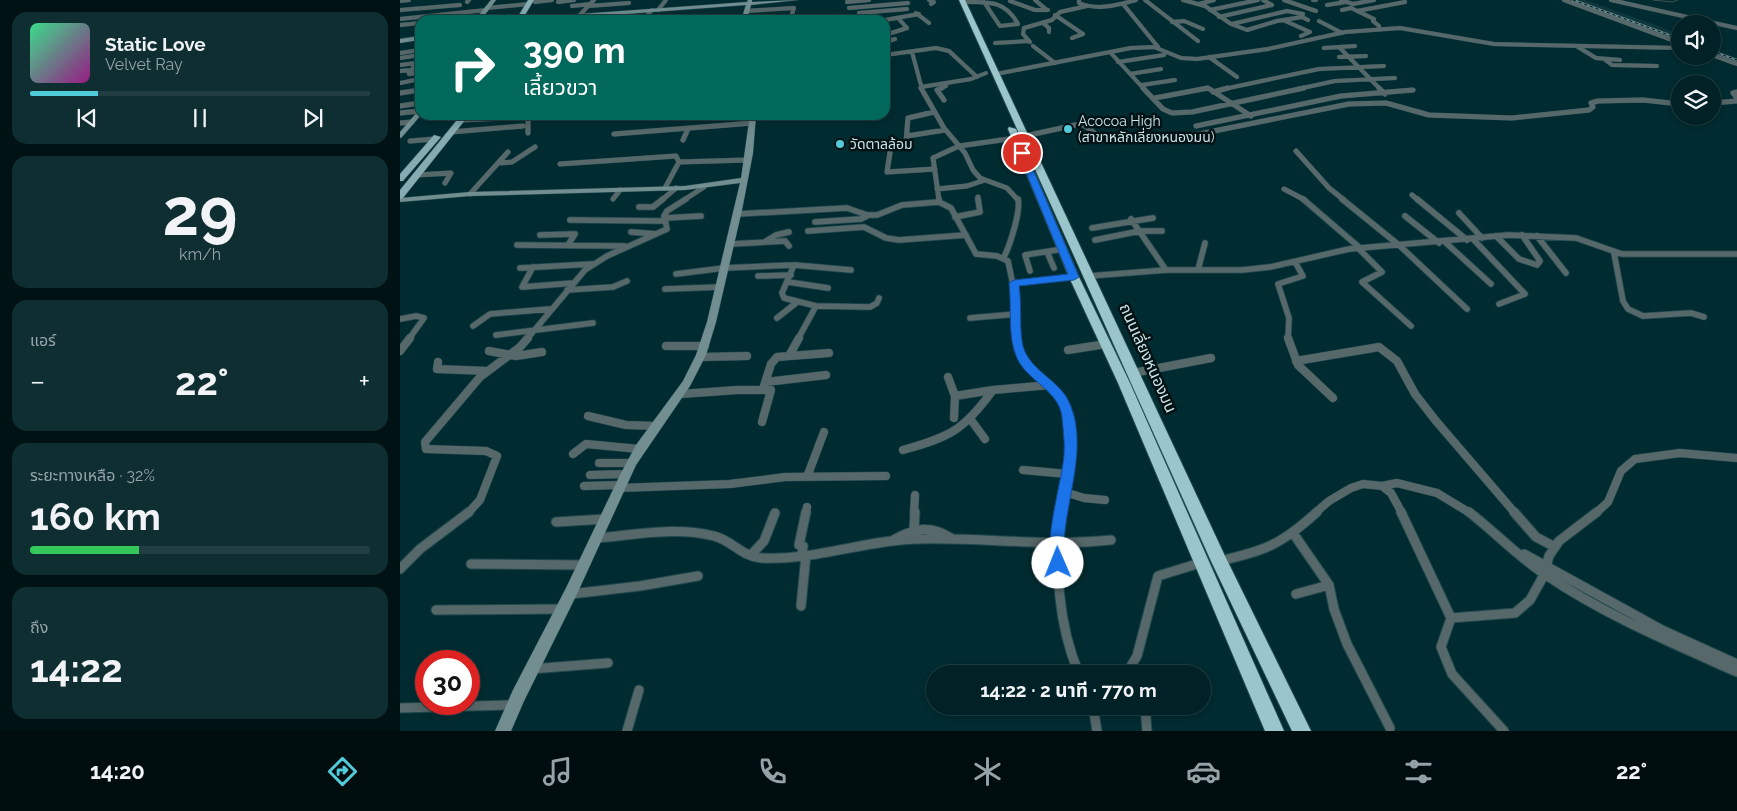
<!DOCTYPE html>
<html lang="th">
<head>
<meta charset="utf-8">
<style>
  :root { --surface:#002125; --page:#0e2e32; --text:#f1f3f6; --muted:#95a3a7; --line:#223e42; --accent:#52cbda }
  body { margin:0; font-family:Raleway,"Noto Sans Thai",sans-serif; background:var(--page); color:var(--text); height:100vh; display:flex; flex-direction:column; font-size:19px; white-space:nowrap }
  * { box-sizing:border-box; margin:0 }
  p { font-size:16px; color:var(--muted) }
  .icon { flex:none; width:28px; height:28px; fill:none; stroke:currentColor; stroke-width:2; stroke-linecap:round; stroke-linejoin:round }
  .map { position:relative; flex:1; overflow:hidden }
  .drawer { display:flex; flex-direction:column; gap:12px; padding:12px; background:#001214; width:400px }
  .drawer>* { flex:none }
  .top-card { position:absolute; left:15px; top:15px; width:475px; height:105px; border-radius:15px; box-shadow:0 2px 12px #0003,0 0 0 1px var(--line); background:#00695c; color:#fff; overflow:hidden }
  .tools { position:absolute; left:1271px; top:15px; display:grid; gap:10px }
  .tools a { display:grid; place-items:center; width:50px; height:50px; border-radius:50%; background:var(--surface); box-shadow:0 2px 12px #0003,0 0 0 1px var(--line); font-size:25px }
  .speed { position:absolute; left:15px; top:650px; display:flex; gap:10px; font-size:25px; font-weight:700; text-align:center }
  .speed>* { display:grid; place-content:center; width:65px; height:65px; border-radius:50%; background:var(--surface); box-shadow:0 2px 12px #0003,0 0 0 1px var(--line); line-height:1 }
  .speed .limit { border:8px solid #d22; background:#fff; color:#111 }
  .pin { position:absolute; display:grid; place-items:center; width:42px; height:42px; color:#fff; margin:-21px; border:2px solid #fff; border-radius:50%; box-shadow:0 1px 5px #0007 }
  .me { position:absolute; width:55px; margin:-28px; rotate:359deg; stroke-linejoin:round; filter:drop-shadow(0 0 4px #0008) }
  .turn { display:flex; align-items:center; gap:18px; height:105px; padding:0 25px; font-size:22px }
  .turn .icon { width:65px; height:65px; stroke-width:2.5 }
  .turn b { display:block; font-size:35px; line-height:42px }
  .big { font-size:38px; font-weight:700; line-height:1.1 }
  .drawer .widget { flex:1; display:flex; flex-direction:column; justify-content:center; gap:8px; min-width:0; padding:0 18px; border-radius:15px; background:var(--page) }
  .drawer .dial { align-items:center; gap:0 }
  .dial b { font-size:65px; line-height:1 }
  .song { display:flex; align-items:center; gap:15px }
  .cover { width:60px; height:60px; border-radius:8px; background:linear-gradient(135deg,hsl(150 70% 55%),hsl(310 70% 35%)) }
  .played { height:5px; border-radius:2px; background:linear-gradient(90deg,var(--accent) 20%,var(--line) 20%) }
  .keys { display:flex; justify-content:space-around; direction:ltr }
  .heat { display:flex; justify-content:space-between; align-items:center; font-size:28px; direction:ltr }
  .charge { height:8px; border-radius:4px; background:linear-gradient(90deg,#34c759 32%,var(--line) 0) }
  .trip { position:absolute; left:526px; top:665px; width:285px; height:50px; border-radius:25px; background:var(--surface); box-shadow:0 2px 12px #0003,0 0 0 1px var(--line); font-weight:700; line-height:50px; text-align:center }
  .menu { display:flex; height:80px; justify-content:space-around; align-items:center; background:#000d0f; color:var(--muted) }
  .menu .icon { width:35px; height:35px }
  .menu .selected { color:var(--accent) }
  .menu b { font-size:22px; color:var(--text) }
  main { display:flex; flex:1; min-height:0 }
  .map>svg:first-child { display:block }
  .built { fill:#0e383d }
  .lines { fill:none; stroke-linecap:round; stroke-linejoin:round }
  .stream { stroke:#3f5053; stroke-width:1 }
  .street-far4-casing { stroke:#21494e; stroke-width:4.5 }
  .street-far3-casing { stroke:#21494e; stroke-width:5.5 }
  .street-far2-casing { stroke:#21494e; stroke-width:7 }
  .street-far1-casing { stroke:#21494e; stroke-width:9 }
  .street-casing { stroke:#21494e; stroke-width:11 }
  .secondary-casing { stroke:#21494e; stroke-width:1 }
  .primary-casing { stroke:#21494e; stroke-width:1 }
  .highway-casing { stroke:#21494e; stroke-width:2 }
  .street-far4 { stroke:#57686a; stroke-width:4 }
  .street-far3 { stroke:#57686a; stroke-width:5 }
  .street-far2 { stroke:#57686a; stroke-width:5.5 }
  .street-far1 { stroke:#57686a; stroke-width:8 }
  .street { stroke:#57686a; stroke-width:9 }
  .secondary { fill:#728e91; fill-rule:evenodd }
  .primary { fill:#86abb0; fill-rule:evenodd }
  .highway { fill:#99c5cb; fill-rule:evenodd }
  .rail-casing { stroke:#618387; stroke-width:2.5 }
  .rail { stroke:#031214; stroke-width:1; stroke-dasharray:3; stroke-linecap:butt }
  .route { fill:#1a73e8; stroke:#114b97 }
  .poi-dot { fill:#52cbda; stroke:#031214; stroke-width:2 }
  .labels { text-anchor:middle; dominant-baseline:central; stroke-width:5; stroke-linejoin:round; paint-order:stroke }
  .far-poi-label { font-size:14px; fill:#cce2e5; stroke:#031214; text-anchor:start }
  .street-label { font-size:16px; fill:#cce2e5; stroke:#031214 }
</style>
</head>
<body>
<main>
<section class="drawer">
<div class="widget">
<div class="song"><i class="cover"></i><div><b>Static Love</b><p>Velvet Ray</p></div></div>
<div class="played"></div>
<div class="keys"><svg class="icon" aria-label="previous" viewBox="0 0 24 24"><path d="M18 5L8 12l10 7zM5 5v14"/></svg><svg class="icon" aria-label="pause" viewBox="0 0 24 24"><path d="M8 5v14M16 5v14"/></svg><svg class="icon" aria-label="next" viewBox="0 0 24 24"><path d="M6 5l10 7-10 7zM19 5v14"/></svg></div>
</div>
<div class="widget dial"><b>29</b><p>km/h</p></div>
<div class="widget"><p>แอร์</p>
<div class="heat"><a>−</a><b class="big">22°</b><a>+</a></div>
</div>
<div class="widget"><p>ระยะทางเหลือ · 32%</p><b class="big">160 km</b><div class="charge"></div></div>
<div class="widget"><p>ถึง</p><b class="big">14:22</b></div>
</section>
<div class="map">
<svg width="1337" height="731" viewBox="0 0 1337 731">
  <rect width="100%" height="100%" fill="#002c31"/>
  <path class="built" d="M 1167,0 L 1186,0 L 1280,34 L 1280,42 Z"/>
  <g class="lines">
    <path class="stream" d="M 1253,0 L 1272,2 L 1278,0"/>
    <g class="street-far4-casing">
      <path id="street-far4" d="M 529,0 L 534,2 L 531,4
        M 635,0 L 647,10
        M 679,0 L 679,3 C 698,11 717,5 736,0
        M 745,0 L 798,41
        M 783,0 L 805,6 L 831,24 L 847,30 L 877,21 L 902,17
        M 884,0 L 916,11
        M 913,0 L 916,0
        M 941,0 L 953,4 L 974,0
        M 1164,0 L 1280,43
        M 1211,0 L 1337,28
        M 0,1 L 9,0
        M 610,1 L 635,10 L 648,10
        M 67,2 L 69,0
        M 135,2 L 152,0
        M 158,2 L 174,0
        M 447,2 L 469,0
        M 563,2 C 589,2 605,0 618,24 L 600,26 L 584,2
        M 723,4 L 758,47
        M 799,4 L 814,0
        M 927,5 L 946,2
        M 172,6 L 191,4
        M 189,6 L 229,3
        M 87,8 L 129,4
        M 449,8 L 508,3
        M 0,10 L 60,5
        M 258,10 L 266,0
        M 810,10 L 858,0
        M 942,10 L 951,8 L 974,19 L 973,21 L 979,26
        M 346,11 L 394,8 L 392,14
        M 957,11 L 1005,2
        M 459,13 L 507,9
        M 516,13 L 529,23
        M 655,15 L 683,34 L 672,38
        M 819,17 L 872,5 L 863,0
        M 0,19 L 86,10
        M 175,20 L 194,0
        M 203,20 L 206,20
        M 243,20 L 252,10
        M 485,20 L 519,14
        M 883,20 L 910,32 L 901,36
        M 919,21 L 942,33
        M 772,22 L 784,21 L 803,29
        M 643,23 L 649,28 L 649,32
        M 832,24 L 887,11 L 903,14 L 902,17 L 908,20
        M 0,25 L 20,23
        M 485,35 L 507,28 L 498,18
        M 485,42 L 495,39
        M 630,42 L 623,34 L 624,28 L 652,20 L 660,12 L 687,6
        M 595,43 L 629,41
        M 633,46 L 655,63
        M 939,47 L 980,89
        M 1178,47 L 1196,58 L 1220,60
        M 924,48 L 955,46
        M 512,52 L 522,89
        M 710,52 L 744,89
        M 0,53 L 20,50
        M 485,55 L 536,48 L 549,51 L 577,77
        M 1312,55 L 1337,64
        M 809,57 L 837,77
        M 939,57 L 966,56
        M 0,58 L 20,55
        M 1204,59 L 1212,65 L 1257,66
        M 718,62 L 764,55
        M 16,63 L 9,74 L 20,73
        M 0,65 L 16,63
        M 0,71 L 12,70
        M 596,74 L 731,48 L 754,47 L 781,58 L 797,59 L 868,49 L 945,32 L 1000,28 L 1094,44 L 1280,48
        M 730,74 L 761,69
        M 0,83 L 20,79
        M 742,85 L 775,80
        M 521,87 L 571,79 L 586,73
        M 539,89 L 546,86
        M 802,89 L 810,89
        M 824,89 L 919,69 L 984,66
        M 898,89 L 935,81 L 995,78"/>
    </g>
    <g class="street-far3-casing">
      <path id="street-far3" d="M 521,88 L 544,128 L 565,153 L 573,170 L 580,178 L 607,188 L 618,200
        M 542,88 L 537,90 L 544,100
        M 743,88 L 763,109 L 772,113 L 792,112 L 904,88
        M 979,88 L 985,94
        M 813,92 L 828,88
        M 1337,92 L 1333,93 L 1337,98
        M 0,93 L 20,90
        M 755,98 L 808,88 L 851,116
        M 1312,103 L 1337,101
        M 0,106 L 20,103
        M 534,112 L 508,118 L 506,142 L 491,146 L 487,172 L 535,169
        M 0,113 L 20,111
        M 61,120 L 125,117 L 128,120 L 128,133
        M 0,123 L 12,122
        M 796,126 L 941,96 L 1013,90
        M 51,132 L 123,126
        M 214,134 L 353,123
        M 507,136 L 545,130
        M 625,136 L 680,124 C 691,127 694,135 704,140 L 799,134 L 949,104 L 986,103 L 1029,115 L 1112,118 L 1189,110 L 1193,107 L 1191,103 L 1198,101 L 1243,100 L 1280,104
        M 283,140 L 288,129
        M 10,141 L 35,139
        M 896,151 L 929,188 L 944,200
        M 98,163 L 108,152
        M 160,164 L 276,156 L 279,162 L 348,160
        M 17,175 L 51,173 L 45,183
        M 265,188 L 279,162
        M 537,189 L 567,186 L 585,180
        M 884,189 L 905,200
        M 70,194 L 98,163 L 112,162 L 135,147
        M 1012,195 L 1018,200
        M 578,197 L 578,200
        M 213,199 L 220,190
        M 262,200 L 276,188
        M 284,200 L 304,187
        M 539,200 L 533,158 L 559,146 L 616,138"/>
    </g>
    <g class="street-far2-casing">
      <path id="street-far2" d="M 539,199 L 539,202
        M 903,199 L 960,248
        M 942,199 L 1000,246 L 1067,309
        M 1017,199 L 1067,240
        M 239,207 L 253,207 L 263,199
        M 1059,213 L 1082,238
        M 337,214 L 447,208 L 467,215 L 477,215 L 502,205 L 539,202 L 551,208 L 576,254 L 597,256 L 608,261 L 617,304 L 617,339
        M 1005,216 L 1039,243
        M 555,217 L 580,212 L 578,199
        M 265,218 L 301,216
        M 731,219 L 766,270
        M 170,220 L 266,221
        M 415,222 L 461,219 L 469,215
        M 692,228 L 753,218
        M 408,231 L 464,227 L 486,238 L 499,240 L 566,235
        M 231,232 L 256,234
        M 140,235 L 175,234 L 168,245
        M 1096,236 L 1119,259 L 1137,265 L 1140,261 L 1122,235
        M 1137,236 L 1166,273
        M 1073,239 L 1125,294 L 1099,304
        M 695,240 L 740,231 L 762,231
        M 366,241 L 376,235 L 389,232
        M 1045,242 L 1091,284
        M 331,244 L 385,241 L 389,246
        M 117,245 L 225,246
        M 958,248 L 982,272 L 962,282 L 1011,326
        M 647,252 L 654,268
        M 1214,253 L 1223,301 L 1228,309 L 1243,316 L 1291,313 L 1304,317
        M 604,257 C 610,245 621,211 618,199
        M 394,265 L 451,270
        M 133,267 L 122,287 L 174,283
        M 120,268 L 192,264
        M 798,270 L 805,243
        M 630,271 L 625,255 L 663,249
        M 276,274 L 324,268 L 394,265 L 382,293 L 384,298 L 416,306 L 398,339
        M 358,276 L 391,275
        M 689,276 L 766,270 L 842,270 L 870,267 L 949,249 L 1108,235 L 1176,238 L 1222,254 L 1337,254
        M 388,282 L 428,288
        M 614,283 L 674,277
        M 265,289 L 320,287
        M 167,290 L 213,287 L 227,281
        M 416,306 L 470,307 L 477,303 L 479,298
        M 377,318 L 396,303
        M 570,318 L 617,314
        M 0,319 L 16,316 L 24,318 L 9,339
        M 73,326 L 90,314 L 150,309
        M 96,335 L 193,323
        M 127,339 L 185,270 L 207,256 L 267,229 L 264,216 L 267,211 L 286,199
        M 888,339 L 889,318 L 878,284 L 903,276 L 895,262"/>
    </g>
    <g class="street-far1-casing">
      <path id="street-far1" d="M 617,338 C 617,366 647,378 661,398 C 680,424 666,484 662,513
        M 888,338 L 898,365 L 933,398
        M 266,346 L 305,346
        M 668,350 L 706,344
        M 0,351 L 10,338
        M 89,351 L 116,356 L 142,352
        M 389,356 L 399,338
        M 301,357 L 347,356
        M 896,361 L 979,347 L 997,361 L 1015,394 L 1036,421 L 1115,513
        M 38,362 L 37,369 L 88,371
        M 733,373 L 811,358
        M 548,377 L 555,396 L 554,418
        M 366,382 L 426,375
        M 363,389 L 371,364 L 377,357 L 429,353
        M 281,394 L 337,390 L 371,390 L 362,422
        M 555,396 L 593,390
        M 188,416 L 226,425 L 257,426
        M 571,420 L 585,439
        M 503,450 C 550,437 564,430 593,390 L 650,385
        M 173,454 L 186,444 L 239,449
        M 199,463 L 231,463
        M 623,470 L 668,474
        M 190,475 L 226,474
        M 407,477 L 424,432
        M 184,486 L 220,485
        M 982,486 L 991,493 L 1002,513
        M 219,488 L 330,484 L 385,477 L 486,476
        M 665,492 L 684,498 L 705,500
        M 68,513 L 80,500 L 97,456 L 86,451 L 26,449 L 25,442 L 80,377 L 120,347 L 128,338
        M 406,513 L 407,507
        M 514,513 L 515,495
        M 915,513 L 929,501 L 951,488 L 963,484 L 982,486 L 997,483 L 1037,493 L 1070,513
        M 1196,513 L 1208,502 L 1221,471 L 1235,459 L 1280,453 L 1337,458"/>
    </g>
    <g class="street-casing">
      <path id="street" d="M 662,512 C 654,566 658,624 679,674
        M 1001,512 L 1051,618 L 1041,647 L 1052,674 L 1104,731
        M 1069,512 C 1095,532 1118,557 1146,575 C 1205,615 1272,643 1337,672
        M 1114,512 L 1136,537 L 1155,547
        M 156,522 L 205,519
        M 514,529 L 515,512
        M 893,533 L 929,585 L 934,609 L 947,644 L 990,728
        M 197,538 C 235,535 276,526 314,536 C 331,540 343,557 361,558 C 414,561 465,540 518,539 C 583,537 646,547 711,540
        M 495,539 C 516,528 530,525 551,538
        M 1124,554 L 1262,630 L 1337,664
        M 351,555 L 364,541 L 375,513
        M 402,556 L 403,546 L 399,545 L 406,512
        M 819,561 C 865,551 882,544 917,512
        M 71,564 L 184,565
        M 0,569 L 20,549 L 69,512
        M 171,594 L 240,586 L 298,576
        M 896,594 L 929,585
        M 401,606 L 406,555
        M 36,610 L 162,609
        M 1051,618 L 1115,613 L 1130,600 L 1144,575 L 1149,556 L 1159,541 L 1197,512
        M 131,669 L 208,663
        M 726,674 L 737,656 L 758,576 L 800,563
        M 693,706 L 697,731
        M 745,706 L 747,731
        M 0,708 L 113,705
        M 227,731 L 239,690"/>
    </g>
    <g class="secondary-casing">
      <path id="secondary" d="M 91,0 L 96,0 L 81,20 L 75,20 Z
        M 348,0 L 352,0 L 352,2 L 398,0 L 351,5 L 347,20 L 341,20 L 346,5 L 145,20 L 121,20 L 124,18 L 347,2 Z
        M 20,36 L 20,40 L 0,43 L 0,39 Z
        M 20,110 L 21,115 L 2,137 L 0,138 L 0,132 L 18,111 Z
        M 350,115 L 356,115 L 353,153 L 342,210 L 316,322 L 306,355 L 290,386 L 236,465 L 176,596 L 124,701 L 111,731 L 95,731 L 113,690 L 166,588 L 220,475 L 236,445 L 283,381 L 296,355 L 307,322 L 340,183 L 285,190 L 70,196 L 0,202 L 0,198 L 70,192 L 285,186 L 341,178 Z"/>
    </g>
    <g class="primary-casing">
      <path id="primary" d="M 128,0 L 134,0 L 122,20 L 116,20 Z
        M 61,115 L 69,115 L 3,198 L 0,199 L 0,190 Z
        M 34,135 L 41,137 L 3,181 L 0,181 L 0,174 Z"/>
    </g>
    <g class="highway-casing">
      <path id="highway" d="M 559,0 L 565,0 L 825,556 L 911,731 L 892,731 L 811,561 Z
        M 609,127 L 616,129 L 679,277 L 730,383 L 884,731 L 865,731 L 718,383 L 669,277 L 608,129 Z"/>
    </g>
    <use href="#street-far4" class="street-far4"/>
    <use href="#street-far3" class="street-far3"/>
    <use href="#street-far2" class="street-far2"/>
    <use href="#street-far1" class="street-far1"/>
    <use href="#street" class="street"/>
    <use href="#secondary" class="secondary"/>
    <use href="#primary" class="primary"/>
    <use href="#highway" class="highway"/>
    <g class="rail-casing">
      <path id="rail" d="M 1173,0 L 1280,39
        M 1312,51 L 1337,60"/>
    </g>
    <use href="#rail" class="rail"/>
  </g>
  <path class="route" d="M 622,150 L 626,153 L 679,277 L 674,280 L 619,286 C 622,305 619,330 623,346 C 629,369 656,379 667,398 C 691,442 665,499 664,545 C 664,553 667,560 663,567 L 658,569 L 653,567 C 642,545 662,482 664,455 C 665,443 663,429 662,417 C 659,390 627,381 617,358 C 607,336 612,307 609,283 L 614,280 L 668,274 L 618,153 Z"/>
  <g class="poi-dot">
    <circle cx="668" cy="129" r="5"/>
    <circle cx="440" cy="144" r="5"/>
  </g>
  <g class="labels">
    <g class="far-poi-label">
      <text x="678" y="121">Acocoa High<tspan x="678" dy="16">(สาขาหลักเลี่ยงหนองมน)</tspan></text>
      <text x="450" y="144">วัดตาลล้อม</text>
    </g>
    <g class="street-label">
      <text transform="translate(748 358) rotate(66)">ถนนเลี่ยงหนองมน</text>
    </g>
  </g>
</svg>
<div class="tools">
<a><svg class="icon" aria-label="sound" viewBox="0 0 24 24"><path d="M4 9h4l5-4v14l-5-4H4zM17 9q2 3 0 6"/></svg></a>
<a><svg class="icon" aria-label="layers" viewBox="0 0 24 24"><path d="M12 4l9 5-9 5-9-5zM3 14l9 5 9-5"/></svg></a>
</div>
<div class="speed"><div class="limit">30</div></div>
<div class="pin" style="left:622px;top:153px;background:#d93025"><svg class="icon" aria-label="arrive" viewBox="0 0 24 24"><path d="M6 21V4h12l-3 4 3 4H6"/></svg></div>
<svg class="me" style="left:658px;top:563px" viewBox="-20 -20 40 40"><circle r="19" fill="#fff"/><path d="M0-13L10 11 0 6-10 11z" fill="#1a73e8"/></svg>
<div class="trip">14:22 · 2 นาที · 770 m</div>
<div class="top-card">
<div class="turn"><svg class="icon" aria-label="right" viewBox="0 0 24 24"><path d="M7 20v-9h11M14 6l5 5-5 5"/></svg><div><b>390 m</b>เลี้ยวขวา</div></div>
</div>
</div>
</main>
<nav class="menu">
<b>14:20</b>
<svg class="icon selected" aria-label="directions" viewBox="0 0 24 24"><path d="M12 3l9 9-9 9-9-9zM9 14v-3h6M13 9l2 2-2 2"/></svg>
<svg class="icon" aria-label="music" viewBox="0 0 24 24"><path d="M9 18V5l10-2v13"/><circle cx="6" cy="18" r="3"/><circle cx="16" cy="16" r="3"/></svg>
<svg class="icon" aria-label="phone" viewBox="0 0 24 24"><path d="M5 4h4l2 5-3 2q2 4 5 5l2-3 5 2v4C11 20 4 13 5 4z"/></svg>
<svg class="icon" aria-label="climate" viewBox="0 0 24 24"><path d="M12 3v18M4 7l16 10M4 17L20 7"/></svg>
<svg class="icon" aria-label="car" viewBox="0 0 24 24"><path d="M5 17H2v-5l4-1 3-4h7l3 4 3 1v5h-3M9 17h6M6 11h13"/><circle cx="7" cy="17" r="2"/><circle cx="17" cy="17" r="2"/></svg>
<svg class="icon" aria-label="filters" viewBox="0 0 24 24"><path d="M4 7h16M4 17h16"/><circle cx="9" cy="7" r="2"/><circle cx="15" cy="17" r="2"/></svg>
<b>22°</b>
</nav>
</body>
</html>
